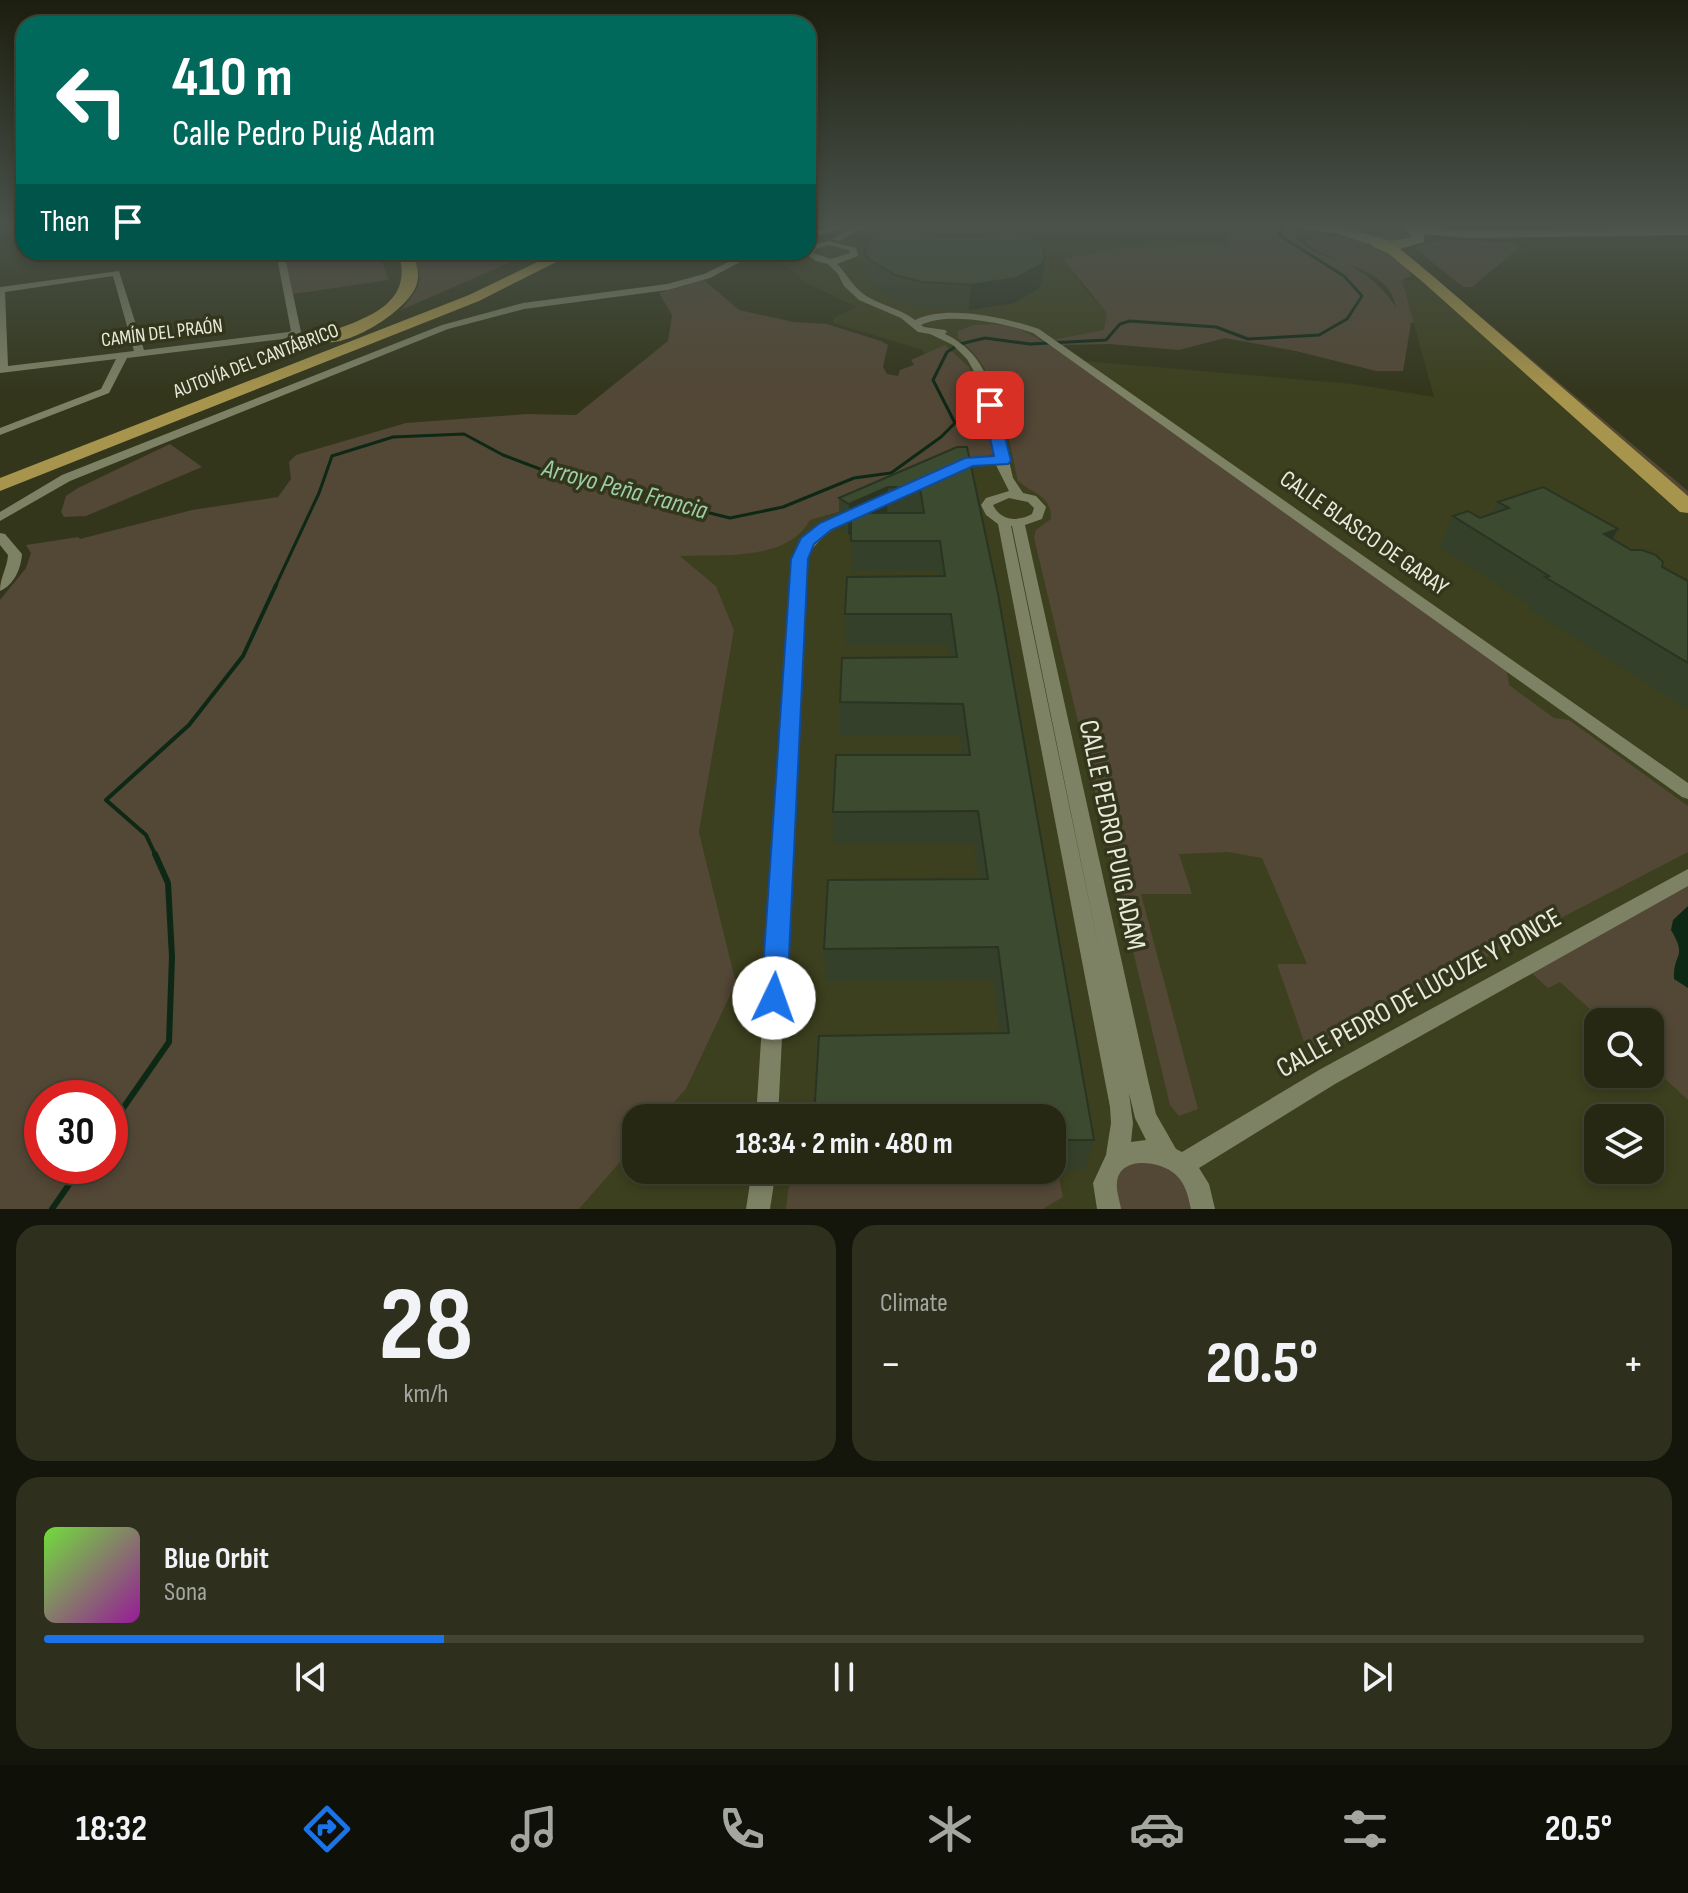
<!DOCTYPE html>
<html lang="en">
<head>
<meta charset="utf-8">
<style>
  :root { --surface:#262814; --page:#2e301d; --text:#f1f3f6; --muted:#a4a6a0; --line:#424434; --accent:#1a73e8 }
  body { margin:0; font-family:"Sofia Sans Condensed",sans-serif; background:var(--page); color:var(--text); height:100vh; display:flex; flex-direction:column; font-size:30px; white-space:nowrap }
  * { box-sizing:border-box; margin:0 }
  p { font-size:26px; color:var(--muted) }
  .icon { flex:none; width:44px; height:44px; fill:none; stroke:currentColor; stroke-width:2; stroke-linecap:round; stroke-linejoin:round }
  .map { position:relative; height:1209px; overflow:hidden }
  .drawer { display:flex; flex-direction:column; gap:16px; padding:16px; background:#15160b; flex:1 }
  .drawer>* { flex:none }
  .banner { position:absolute; left:16px; top:16px; width:800px; height:244px; border-radius:24px; box-shadow:0 4px 12px #0003,0 0 0 2px var(--line); background:#00695c; color:#fff; overflow:hidden }
  .buttons { position:absolute; left:1584px; top:1008px; display:grid; gap:16px }
  .buttons a { display:grid; place-items:center; width:80px; height:80px; border-radius:16px; background:var(--surface); box-shadow:0 4px 12px #0003,0 0 0 2px var(--line); font-size:40px }
  .speed { position:absolute; left:24px; top:1080px; display:flex; gap:16px; font-size:40px; font-weight:700; text-align:center }
  .speed>* { display:grid; place-content:center; width:104px; height:104px; border-radius:50%; background:var(--surface); box-shadow:0 4px 12px #0003,0 0 0 2px var(--line); line-height:1 }
  .speed .limit { border:12px solid #d22; background:#fff; color:#111 }
  .pin { position:absolute; display:grid; place-items:center; width:68px; height:68px; color:#fff; margin:-34px; border-radius:16px; box-shadow:0 4px 12px #0006 }
  .me { position:absolute; width:88px; margin:-44px; rotate:3deg; stroke-linejoin:round; filter:drop-shadow(0 0 6px #0008) }
  .turn { display:flex; align-items:center; gap:28px; height:168px; padding:0 24px; font-size:36px }
  .turn .icon { width:104px; height:104px; stroke-width:2.5 }
  .turn b { display:block; font-size:56px; line-height:68px }
  .then { display:flex; align-items:center; height:76px; padding:0 24px; background:#0003; gap:16px; font-size:30px }
  .big { font-size:60px; font-weight:700; line-height:1.1 }
  .drawer .widget { flex:1; display:flex; flex-direction:column; justify-content:center; gap:12px; min-width:0; padding:0 28px; border-radius:24px; background:var(--page) }
  .drawer .dial { align-items:center; gap:0 }
  .dial b { font-size:104px; line-height:1 }
  .song { display:flex; align-items:center; gap:24px }
  .cover { width:96px; height:96px; border-radius:12px; background:linear-gradient(135deg,hsl(100 70% 55%),hsl(300 70% 35%)) }
  .played { height:8px; border-radius:4px; background:linear-gradient(90deg,var(--accent) 25%,var(--line) 25%) }
  .keys { display:flex; justify-content:space-around; direction:ltr }
  .heat { display:flex; justify-content:space-between; align-items:center; font-size:44px; direction:ltr }
  .drawer .tiles { flex:1; display:grid; gap:16px; grid-template-columns:1fr 1fr }
  .widget:last-child { grid-column:span 2 }
  .trip { position:absolute; left:622px; top:1104px; width:444px; height:80px; border-radius:24px; background:var(--surface); box-shadow:0 4px 12px #0003,0 0 0 2px var(--line); font-weight:700; line-height:80px; text-align:center }
  .menu { display:flex; height:128px; justify-content:space-around; align-items:center; background:#0f1008; color:var(--muted) }
  .menu .icon { width:56px; height:56px }
  .menu .on { color:var(--accent) }
  .menu b { font-size:36px; color:var(--text) }
  .map>svg:first-child { display:block }
  .built { fill:#3c401e; fill-rule:evenodd }
  .green { fill:#534736; fill-rule:evenodd }
  .water { fill:#0e2816 }
  .lines { fill:none; stroke-linecap:round; stroke-linejoin:round }
  .stream-far2 { stroke:#0e2816; stroke-width:3 }
  .stream-far1 { stroke:#0e2816; stroke-width:4 }
  .stream { stroke:#0e2816; stroke-width:6 }
  .street { fill:#7e8265; fill-rule:evenodd }
  .primary { fill:#978d57; fill-rule:evenodd }
  .highway { fill:#a8954d; fill-rule:evenodd }
  .wall { fill:#344029 }
  .shaded-wall { fill:#2a3422 }
  .building { fill:#3c4b30; stroke:#2a3422; stroke-width:2 }
  .route { fill:#1a73e8; stroke:#114b97; stroke-width:2 }
  .labels { text-anchor:middle; dominant-baseline:central; stroke-width:7; stroke-linejoin:round; paint-order:stroke }
  .far-street-label { font-size:20px; fill:#e8eada; stroke:#33361b }
  .street-label { font-size:24px; fill:#e8eada; stroke:#33361b }
  .water-label { font-size:26px; font-style:italic; fill:#9ccea7; stroke:#33361b }
  .near-street-label { font-size:28px; fill:#e8eada; stroke:#33361b }
</style>
</head>
<body>
<div class="map">
<svg width="1688" height="1209" viewBox="0 0 1688 1209">
  <rect width="100%" height="100%" fill="#33361b"/>
  <path class="built" d="M 850,226 L 1243,226 L 1224,234 L 1230,243 L 1125,247 L 1064,259 L 1084,288 L 1107,313 L 1110,338 L 1059,342 L 1084,361 L 1353,384 L 1434,397 L 1402,280 L 1429,280 L 1688,507 L 1688,1209 L 579,1209 L 636,1144 L 636,1170 L 1052,1170 L 1052,1118 L 660,1118 L 686,1089 L 736,983 L 699,832 L 734,630 L 716,586 L 679,555 L 931,374 L 923,350 L 833,323 L 834,318 L 856,307 L 805,282 L 769,252 L 808,252 L 808,239 ZM 1598,1022 L 1650,1022 L 1650,1074 L 1598,1074 ZM 1598,1118 L 1650,1118 L 1650,1170 L 1598,1170 Z"/>
  <path class="green" d="M 1243,226 L 1294,228 C 1297,254 1336,256 1355,268 C 1372,278 1385,291 1396,307 C 1388,263 1326,266 1305,241 C 1342,226 1383,247 1410,271 L 1411,276 L 1402,280 L 1414,323 L 1411,323 L 1403,371 L 1376,371 L 1296,351 L 1225,338 L 1179,350 L 1109,344 L 1062,345 L 1056,339 L 1104,330 L 1107,313 L 1063,259 L 1125,247 L 1229,244 L 1224,234 Z
    M 1352,226 C 1370,226 1401,220 1411,237 L 1387,242 L 1352,231 Z
    M 1417,226 L 1688,226 L 1688,227 L 1442,230 Z
    M 1442,240 L 1512,242 L 1520,247 L 1472,287 L 1463,287 L 1416,249 L 1417,246 Z
    M 284,252 L 378,252 L 389,280 L 293,294 Z
    M 411,252 L 534,252 L 401,310 C 421,285 426,281 411,252 Z
    M 1417,263 L 1688,491 L 1688,496 Z
    M 704,280 L 739,310 L 794,322 L 827,324 L 881,341 L 888,345 L 883,367 L 887,374 L 898,376 L 900,370 L 914,365 L 911,360 L 945,345 L 969,367 L 993,454 L 845,510 L 810,520 C 787,562 721,554 680,556 L 716,586 L 734,630 L 699,832 L 736,983 L 686,1089 L 660,1118 L 636,1118 L 636,1144 L 579,1209 L 0,1209 L 0,600 L 26,568 L 31,553 L 26,545 L 78,537 L 80,539 L 192,510 L 278,497 L 291,479 L 289,462 L 296,455 L 406,423 L 527,414 L 576,415 L 668,341 L 672,315 L 659,293 ZM 42,1098 L 110,1098 L 110,1166 L 42,1166 Z
    M 994,324 L 1018,328 L 1057,349 L 1507,672 L 1509,685 L 1554,718 L 1569,720 L 1688,806 L 1688,852 L 1307,1050 L 1277,964 L 1307,964 L 1262,858 L 1228,852 L 1179,854 L 1192,894 L 1141,894 L 1198,1109 L 1179,1116 L 1170,1105 L 1034,538 L 1036,530 L 1051,519 C 1052,496 1033,494 1018,481 C 1006,430 1001,372 958,338 L 958,331 L 973,325 Z
    M 170,444 L 202,467 L 86,516 L 64,517 L 61,512 L 66,496 L 78,488 Z
    M 1688,877 L 1688,1100 L 1650,1065 L 1650,1022 L 1604,1022 L 1560,982 L 1548,988 L 1526,968 Z
    M 1167,1154 L 1203,1209 L 1109,1209 L 1117,1159 Z
    M 816,1170 L 1057,1170 L 1063,1197 L 1043,1209 L 786,1209 L 788,1190 L 795,1176 Z"/>
  <path class="water" d="M 1688,906 L 1688,988 L 1674,979 C 1673,952 1688,959 1671,930 L 1673,920 Z"/>
  <g class="lines">
    <path class="stream-far2" d="M 275,587 L 319,493 L 332,456 L 393,437 L 464,434 L 503,455 L 553,474 L 730,518 L 783,507 L 854,478 L 891,473 L 941,437 L 955,423 L 933,380 L 947,352 L 960,344 L 985,338 L 1030,344 L 1106,340 L 1120,324 L 1130,321 L 1216,327 L 1248,339 L 1319,335 L 1347,319 L 1362,296 L 1344,276 L 1279,235 L 1283,226"/>
    <path class="stream-far1" d="M 156,856 L 146,835 L 106,800 L 189,725 L 243,656 L 276,585"/>
    <path class="stream" d="M 110,1127 L 169,1042 L 172,957 L 168,883 L 155,854
      M 52,1209 L 82,1166"/>
    <path class="street" d="M 835,226 L 848,226 L 808,239 L 808,234 Z
      M 855,226 L 865,226 L 839,241 L 832,239 Z
      M 829,241 L 856,248 L 858,256 L 837,264 C 848,275 854,289 868,297 C 883,306 901,309 915,320 C 946,304 1007,318 1039,329 L 1688,783 L 1688,799 L 1682,797 L 1033,333 C 1005,323 948,311 921,325 L 924,327 L 945,330 L 947,332 L 945,334 C 996,358 995,409 1006,458 L 1009,461 L 1013,478 L 1023,493 L 1036,496 L 1046,507 L 1042,519 L 1025,525 L 1148,1080 L 1156,1114 L 1176,1149 L 1182,1152 L 1319,1070 L 1688,869 L 1688,886 L 1335,1084 L 1199,1168 L 1209,1184 L 1215,1209 L 1191,1209 C 1188,1196 1186,1184 1175,1174 C 1160,1161 1119,1155 1117,1183 C 1116,1191 1120,1201 1121,1209 L 1097,1209 L 1093,1183 L 1106,1155 L 1111,1123 L 1110,1107 L 998,524 L 986,515 L 981,505 L 986,498 L 1009,491 L 996,465 L 973,465 L 953,473 L 947,469 L 971,457 L 994,457 L 982,394 L 976,375 L 967,359 L 953,345 L 930,334 L 918,332 L 901,318 L 859,300 L 844,286 L 838,274 L 828,264 L 816,261 L 804,253 L 808,252 L 810,245 ZM 829,245 L 849,250 L 850,253 L 831,259 L 813,253 L 816,249 ZM 1009,498 L 1028,502 L 1034,508 L 1032,514 C 1017,522 1001,521 993,505 ZM 1011,526 L 1012,526 L 1100,954 ZM 1129,1093 L 1135,1118 L 1146,1140 L 1131,1142 L 1133,1123 Z
      M 276,252 L 284,252 L 301,332 L 291,338 L 127,358 L 109,393 L 0,435 L 0,428 L 101,389 L 116,359 L 0,373 L 0,287 L 119,271 L 144,350 L 289,332 L 291,331 ZM 113,276 L 134,351 L 8,366 L 5,292 Z
      M 749,252 L 759,252 L 710,278 L 668,290 L 524,309 L 448,329 L 70,481 L 0,521 L 0,512 L 62,475 L 442,325 L 523,303 L 667,284 L 704,274 Z
      M 854,509 L 858,510 L 860,513 L 858,516 C 837,526 818,537 806,559 L 778,1118 L 756,1118 L 792,559 C 806,534 827,518 854,509 Z
      M 0,533 L 5,534 L 22,554 C 21,569 14,585 0,591 C 0,577 7,569 8,555 L 0,545 Z
      M 752,1170 L 776,1170 L 770,1209 L 746,1209 Z"/>
    <path class="primary" d="M 1301,226 L 1339,226 L 1391,241 L 1412,237 L 1402,226 L 1468,230 L 1688,227 L 1688,235 L 1468,238 L 1424,234 L 1424,242 L 1400,249 L 1381,248 L 1335,233 L 1307,230 Z"/>
    <path class="highway" d="M 1377,239 L 1399,248 L 1434,277 L 1688,496 L 1688,513 L 1680,512 L 1424,283 L 1389,254 L 1372,246 L 1372,240 Z
      M 398,252 L 412,252 C 416,262 420,272 417,283 C 411,309 349,347 324,342 L 322,338 L 324,334 C 364,319 416,305 398,252 Z
      M 558,252 L 576,252 L 479,301 L 0,491 L 0,478 L 469,295 Z"/>
  </g>
  <path class="wall" d="M 936,236 L 981,236 L 1042,281 L 1039,288 L 1014,303 L 969,310 L 921,307 L 894,300 L 868,283 L 865,277 L 865,253 Z
    M 957,447 L 1094,1140 L 1085,1170 L 1052,1170 L 1052,1118 L 1000,1033 L 993,980 L 825,981 L 824,949 L 979,879 L 974,844 L 833,844 L 833,812 L 963,755 L 960,736 L 840,735 L 840,702 L 950,657 L 948,646 L 845,646 L 845,614 L 939,576 L 938,572 L 851,572 L 851,533 L 848,535 L 839,528 L 839,498 Z
    M 1498,502 L 1612,539 L 1662,567 L 1688,581 L 1688,707 L 1686,708 L 1529,609 L 1531,606 L 1440,547 L 1453,516 L 1480,518 L 1493,514 Z"/>
  <path class="shaded-wall" d="M 1045,257 L 1042,281 L 1039,288 L 1014,303 L 969,310 L 971,285 Z
    M 888,487 L 887,517 L 848,535 L 849,504 Z
    M 1618,529 L 1601,560 L 1604,534 Z"/>
  <path class="building" d="M 891,226 L 907,226 L 936,236 L 981,236 L 1009,226 L 1038,240 L 1043,246 L 1045,257 L 1042,264 L 1016,278 L 971,285 L 922,282 L 895,275 L 869,259 L 865,253 L 867,242 L 876,231 Z
    M 957,447 L 967,447 L 998,594 L 1094,1140 L 1052,1140 L 1052,1118 L 814,1118 L 819,1036 L 1009,1033 L 998,947 L 824,949 L 828,880 L 988,879 L 978,811 L 833,812 L 836,755 L 970,755 L 963,704 L 840,702 L 842,658 L 957,657 L 951,614 L 845,614 L 847,577 L 945,576 L 940,541 L 851,541 L 851,513 L 924,513 L 920,488 L 888,487 L 849,504 L 839,498 Z
    M 1543,487 L 1618,529 L 1604,534 L 1631,550 L 1642,550 L 1656,555 L 1663,562 L 1662,567 L 1688,581 L 1688,663 L 1545,577 L 1549,576 L 1453,516 L 1468,511 L 1480,518 L 1509,508 L 1498,502 Z"/>
  <linearGradient id="sky" x2="0" y2="1"><stop stop-color="#1c1e0f"/><stop offset="0.57" stop-color="#4a524a"/><stop offset="1" stop-color="#4a524a" stop-opacity="0"/></linearGradient>
  <rect width="1688" height="395" fill="url(#sky)"/>
  <path class="route" d="M 990,401 L 997,405 L 1011,461 L 1008,464 L 973,466 L 831,530 L 814,544 L 808,559 L 787,998 L 783,1006 L 774,1010 L 765,1006 L 761,998 L 791,559 L 801,538 L 820,523 L 965,458 L 994,456 L 983,405 Z"/>
  <g class="labels">
    <g class="far-street-label">
      <text transform="translate(162 333) rotate(-7)">CAMÍN DEL PRAÓN</text>
      <text transform="translate(256 361) rotate(-21)">AUTOVÍA DEL CANTÁBRICO</text>
    </g>
    <g class="street-label">
      <text transform="translate(1364 533) rotate(35)">CALLE BLASCO DE GARAY</text>
    </g>
    <g class="water-label">
      <text transform="translate(625 490) rotate(15)">Arroyo Peña Francia</text>
    </g>
    <g class="near-street-label">
      <text transform="translate(1112 835) rotate(78)">CALLE PEDRO PUIG ADAM</text>
      <text transform="translate(1419 993) rotate(-29)">CALLE PEDRO DE LUCUZE Y PONCE</text>
    </g>
  </g>
</svg>
<div class="buttons">
<a><svg class="icon" aria-label="search" viewBox="0 0 24 24"><circle cx="10" cy="10" r="6"/><path d="M15 15l6 6"/></svg></a>
<a><svg class="icon" aria-label="layers" viewBox="0 0 24 24"><path d="M12 4l9 5-9 5-9-5zM3 14l9 5 9-5"/></svg></a>
</div>
<div class="speed"><div class="limit">30</div></div>
<div class="pin" style="left:990px;top:405px;background:#d93025"><svg class="icon" aria-label="arrive" viewBox="0 0 24 24"><path d="M6 21V4h12l-3 4 3 4H6"/></svg></div>
<svg class="me" style="left:774px;top:998px" viewBox="-20 -20 40 40"><circle r="19" fill="#fff"/><path d="M0-13L10 11 0 6-10 11z" fill="#1a73e8"/></svg>
<div class="trip">18:34 · 2 min · 480 m</div>
<div class="banner">
<div class="turn"><svg class="icon" aria-label="left" viewBox="0 0 24 24"><path d="M17 20v-9H6M10 6l-5 5 5 5"/></svg><div><b>410 m</b>Calle Pedro Puig Adam</div></div>
<div class="then">Then<svg class="icon" aria-label="arrive" viewBox="0 0 24 24"><path d="M6 21V4h12l-3 4 3 4H6"/></svg></div>
</div>
</div>
<section class="drawer">
<div class="tiles">
<div class="widget dial"><b>28</b><p>km/h</p></div>
<div class="widget"><p>Climate</p>
<div class="heat"><a>−</a><b class="big">20.5°</b><a>+</a></div>
</div>
<div class="widget">
<div class="song"><i class="cover"></i><div><b>Blue Orbit</b><p>Sona</p></div></div>
<div class="played"></div>
<div class="keys"><svg class="icon" aria-label="previous" viewBox="0 0 24 24"><path d="M18 5L8 12l10 7zM5 5v14"/></svg><svg class="icon" aria-label="pause" viewBox="0 0 24 24"><path d="M8 5v14M16 5v14"/></svg><svg class="icon" aria-label="next" viewBox="0 0 24 24"><path d="M6 5l10 7-10 7zM19 5v14"/></svg></div>
</div>
</div>
</section>
<nav class="menu">
<b>18:32</b>
<svg class="icon on" aria-label="directions" viewBox="0 0 24 24"><path d="M12 3l9 9-9 9-9-9zM9 14v-3h6M13 9l2 2-2 2"/></svg>
<svg class="icon" aria-label="music" viewBox="0 0 24 24"><path d="M9 18V5l10-2v13"/><circle cx="6" cy="18" r="3"/><circle cx="16" cy="16" r="3"/></svg>
<svg class="icon" aria-label="phone" viewBox="0 0 24 24"><path d="M5 4h4l2 5-3 2q2 4 5 5l2-3 5 2v4C11 20 4 13 5 4z"/></svg>
<svg class="icon" aria-label="climate" viewBox="0 0 24 24"><path d="M12 3v18M4 7l16 10M4 17L20 7"/></svg>
<svg class="icon" aria-label="car" viewBox="0 0 24 24"><path d="M5 17H2v-5l4-1 3-4h7l3 4 3 1v5h-3M9 17h6M6 11h13"/><circle cx="7" cy="17" r="2"/><circle cx="17" cy="17" r="2"/></svg>
<svg class="icon" aria-label="filters" viewBox="0 0 24 24"><path d="M4 7h16M4 17h16"/><circle cx="9" cy="7" r="2"/><circle cx="15" cy="17" r="2"/></svg>
<b>20.5°</b>
</nav>
</body>
</html>
